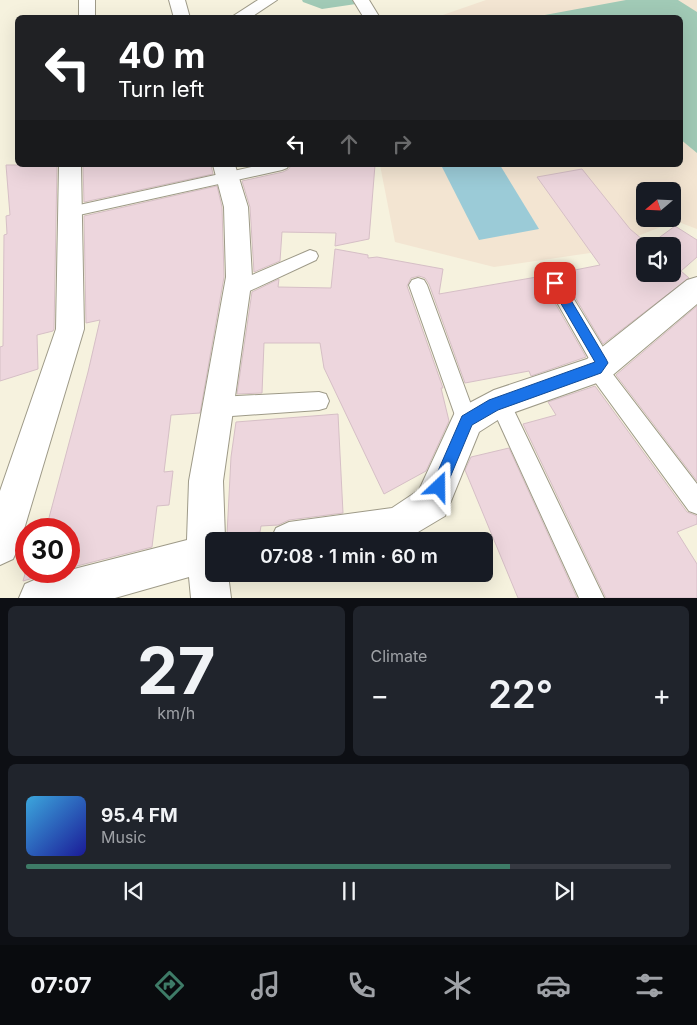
<!DOCTYPE html>
<html lang="en">
<head>
<meta charset="utf-8">
<style>
  :root { --surface:#171b24; --page:#20242c; --text:#f1f3f6; --muted:#9ea1a6; --line:#363941; --accent:#3e7b67 }
  body { margin:0; font-family:Inter,sans-serif; background:var(--page); color:var(--text); height:100vh; display:flex; flex-direction:column; font-size:19px; white-space:nowrap }
  * { box-sizing:border-box; margin:0 }
  p { font-size:16px; color:var(--muted) }
  .icon { flex:none; width:28px; height:28px; fill:none; stroke:currentColor; stroke-width:2; stroke-linecap:round; stroke-linejoin:round }
  .map { position:relative; height:598px; overflow:hidden }
  .side { display:flex; flex-direction:column; gap:8px; padding:8px; background:#0d0f14; flex:1 }
  .side>* { flex:none }
  .guide { position:absolute; left:15px; top:15px; width:668px; height:152px; border-radius:8px; box-shadow:0 5px 20px #0002; background:#202124; color:#fff; overflow:hidden }
  .needle { width:32px; rotate:251deg }
  .tools { position:absolute; left:636px; top:182px; display:grid; gap:10px }
  .tools a { display:grid; place-items:center; width:45px; height:45px; border-radius:8px; background:var(--surface); box-shadow:0 5px 20px #0002; font-size:25px }
  .speed { position:absolute; left:15px; top:518px; display:flex; gap:10px; font-size:25px; font-weight:700; text-align:center }
  .speed>* { display:grid; place-content:center; width:65px; height:65px; border-radius:50%; background:var(--surface); box-shadow:0 5px 20px #0002; line-height:1 }
  .speed .limit { border:8px solid #d22; background:#fff; color:#111 }
  .pin { position:absolute; display:grid; place-items:center; width:42px; height:42px; color:#fff; margin:-21px; border-radius:10px; box-shadow:0 2px 8px #0006 }
  .me { position:absolute; width:55px; margin:-28px; rotate:23deg; stroke-linejoin:round; filter:drop-shadow(0 0 4px #0008) }
  .turn { display:flex; align-items:center; gap:18px; height:105px; padding:0 20px; font-size:22px }
  .turn .icon { width:65px; height:65px; stroke-width:2.5 }
  .turn b { display:block; font-size:35px; line-height:42px }
  .lanes { display:flex; align-items:center; height:48px; padding:0 20px; background:#0003; justify-content:center; gap:25px; direction:ltr }
  .lanes .off { opacity:.35 }
  .big { font-size:38px; font-weight:600; line-height:1.1 }
  .side .widget { flex:1; display:flex; flex-direction:column; justify-content:center; gap:8px; min-width:0; padding:0 18px; border-radius:8px; background:var(--page) }
  .side .dial { align-items:center; gap:0 }
  .dial b { font-size:65px; line-height:1 }
  .song { display:flex; align-items:center; gap:15px }
  .cover { width:60px; height:60px; border-radius:8px; background:linear-gradient(135deg,hsl(200 70% 55%),hsl(240 70% 35%)) }
  .played { height:5px; border-radius:2px; background:linear-gradient(90deg,var(--accent) 75%,var(--line) 75%) }
  .keys { display:flex; justify-content:space-around; direction:ltr }
  .heat { display:flex; justify-content:space-between; align-items:center; font-size:28px; direction:ltr }
  .side .tiles { flex:1; display:grid; gap:8px; grid-template-columns:1fr 1fr }
  .widget:last-child { grid-column:span 2 }
  .trip { position:absolute; left:205px; top:532px; width:288px; height:50px; border-radius:8px; background:var(--surface); box-shadow:0 5px 20px #0002; font-weight:600; line-height:50px; text-align:center }
  .tabs { display:flex; height:80px; justify-content:space-around; align-items:center; background:#090b0e; color:var(--muted) }
  .tabs .icon { width:35px; height:35px }
  .tabs .current { color:var(--accent) }
  .tabs b { font-size:22px; color:var(--text) }
  .map>svg:first-child { display:block }
  .education { fill:#f3e5d2; fill-rule:evenodd }
  .green { fill:#a1cab6 }
  .water { fill:#9bcbd7 }
  .building { fill:#edd6dd; stroke:#d6bfc6; fill-rule:evenodd }
  .lines { fill:none; stroke-linecap:round; stroke-linejoin:round }
  .service-casing { stroke:#9e9a88; stroke-width:2 }
  .minor-casing { stroke:#9e9a88; stroke-width:2 }
  .service { fill:#fff; fill-rule:evenodd }
  .minor { fill:#fff; fill-rule:evenodd }
  .route { fill:#1a73e8; stroke:#114b97 }
</style>
</head>
<body>
<div class="map">
<svg width="697" height="598" viewBox="0 0 697 598">
  <rect width="100%" height="100%" fill="#f6f2de"/>
  <path class="education" d="M 486,0 L 697,0 L 697,229 L 676,221 L 597,252 L 494,267 L 395,242 L 380,165 L 680,165 L 680,18 L 437,17 ZM 645,191 L 672,191 L 672,219 L 645,219 Z"/>
  <path class="green" d="M 302,0 L 353,0 L 356,4 L 322,9 L 303,2 Z
    M 626,0 L 678,0 L 697,12 L 697,153 L 680,139 L 680,18 L 534,17 Z"/>
  <path class="water" d="M 454,165 L 500,165 L 539,229 L 479,240 L 442,167 Z"/>
  <path class="building" d="M 6,165 L 57,165 L 54,329 L 53,331 L 37,335 L 38,369 L 0,381 L 0,347 L 3,346 L 4,235 L 7,234 L 6,216 L 10,215 Z
    M 83,165 L 211,165 L 213,174 L 84,202 Z
    M 291,165 L 375,165 L 369,239 L 335,246 L 336,233 L 282,232 L 280,261 L 254,272 L 250,207 L 242,181 L 283,172 L 289,169 Z
    M 582,169 L 630,229 L 649,245 L 675,226 L 697,240 L 697,257 L 681,271 L 689,278 L 603,344 L 563,277 L 555,274 L 600,265 L 537,177 ZM 645,246 L 672,246 L 672,274 L 645,274 Z
    M 217,186 L 222,207 L 224,277 L 200,413 L 171,415 L 164,472 L 173,471 L 169,505 L 157,506 L 152,547 L 69,568 L 69,529 L 46,529 L 88,372 L 100,320 L 86,323 L 84,216 Z
    M 335,249 L 368,255 L 368,258 L 377,257 L 443,269 L 439,294 L 554,274 L 547,277 L 544,284 L 586,357 L 531,376 L 529,371 L 465,383 L 429,284 L 425,278 L 419,276 L 411,278 L 407,286 L 443,388 L 441,388 L 449,421 L 426,471 L 384,494 L 324,368 L 320,343 L 264,343 L 262,393 L 237,394 L 252,292 L 279,279 L 278,287 L 331,288 Z
    M 697,306 L 697,481 L 616,375 Z
    M 595,386 L 687,512 L 697,516 L 697,524 L 677,532 L 697,564 L 697,598 L 606,598 L 523,424 L 556,415 L 548,402 Z
    M 338,414 L 343,513 L 289,520 L 278,525 L 261,526 L 260,532 L 227,535 L 231,457 L 236,422 Z
    M 509,448 L 577,598 L 518,598 L 465,470 L 471,457 Z
    M 26,570 L 26,571 L 58,571 L 23,581 Z"/>
  <g class="lines">
    <g class="service-casing">
      <path id="service" d="M 261,165 L 289,165 L 287,168 L 282,170 L 70,217 L 65,216 L 62,212 L 65,208 L 70,207 Z
        M 310,250 L 316,252 L 318,256 L 316,260 L 243,294 L 237,296 L 231,294 L 228,289 L 231,284 Z
        M 555,276 L 561,278 L 609,357 L 612,363 L 609,369 L 697,484 L 697,514 L 689,511 L 590,375 L 587,369 L 591,362 L 546,283 L 549,278 Z
        M 418,278 L 424,280 L 427,285 L 477,421 L 474,428 L 467,431 L 460,428 L 457,421 L 409,285 L 412,280 Z
        M 319,392 L 326,394 L 329,401 L 326,408 L 319,410 L 218,417 L 211,414 L 208,407 L 211,400 L 218,397 Z
        M 500,393 L 507,396 L 604,598 L 579,598 L 490,403 L 493,396 Z"/>
    </g>
    <g class="minor-casing">
      <path id="minor" d="M 79,0 L 95,0 L 95,18 L 79,18 Z
        M 169,0 L 185,0 L 190,18 L 174,18 Z
        M 258,0 L 277,0 L 250,18 L 230,18 Z
        M 353,0 L 369,0 L 380,18 L 364,18 Z
        M 59,165 L 81,165 L 84,329 L 19,546 L 13,559 L 0,565 L 0,491 L 56,329 Z
        M 213,165 L 235,165 L 248,207 L 252,277 L 223,481 L 225,538 L 228,541 L 214,541 L 214,574 L 228,574 L 231,598 L 191,598 L 189,577 L 115,598 L 19,598 L 25,584 L 39,578 L 187,540 L 189,481 L 226,277 L 224,207 Z
        M 697,277 L 697,304 L 608,379 L 504,416 L 479,432 L 445,516 L 403,541 L 270,541 L 276,528 L 289,522 L 392,508 L 419,490 L 456,410 L 494,390 L 587,359 L 687,280 Z"/>
    </g>
    <use href="#service" class="service"/>
    <use href="#minor" class="minor"/>
  </g>
  <path class="route" d="M 555,279 L 559,280 L 606,359 L 608,363 L 601,373 L 498,410 L 472,425 L 444,492 L 439,494 L 434,492 L 431,487 L 462,416 L 489,400 L 595,362 L 549,283 Z"/>
</svg>
<div class="tools">
<a><svg class="needle" viewBox="-14 -14 28 28"><path d="M0-13l5 13h-10z" fill="#e53935"/><path d="M0 13l5-13h-10z" fill="#9ea1a6"/></svg></a>
<a><svg class="icon" aria-label="sound" viewBox="0 0 24 24"><path d="M4 9h4l5-4v14l-5-4H4zM17 9q2 3 0 6"/></svg></a>
</div>
<div class="speed"><div class="limit">30</div></div>
<div class="pin" style="left:555px;top:283px;background:#d93025"><svg class="icon" aria-label="arrive" viewBox="0 0 24 24"><path d="M6 21V4h12l-3 4 3 4H6"/></svg></div>
<svg class="me" style="left:439px;top:487px" viewBox="-20 -20 40 40"><path d="M0-17L14 15 0 8-14 15z" fill="#1a73e8" stroke="#fff" stroke-width="4"/></svg>
<div class="trip">07:08 · 1 min · 60 m</div>
<div class="guide">
<div class="turn"><svg class="icon" aria-label="left" viewBox="0 0 24 24"><path d="M17 20v-9H6M10 6l-5 5 5 5"/></svg><div><b>40 m</b>Turn left</div></div>
<div class="lanes"><svg class="icon" aria-label="left" viewBox="0 0 24 24"><path d="M17 20v-9H6M10 6l-5 5 5 5"/></svg><svg class="icon off" aria-label="ahead" viewBox="0 0 24 24"><path d="M12 20V5M6 11l6-6 6 6"/></svg><svg class="icon off" aria-label="right" viewBox="0 0 24 24"><path d="M7 20v-9h11M14 6l5 5-5 5"/></svg></div>
</div>
</div>
<section class="side">
<div class="tiles">
<div class="widget dial"><b>27</b><p>km/h</p></div>
<div class="widget"><p>Climate</p>
<div class="heat"><a>−</a><b class="big">22°</b><a>+</a></div>
</div>
<div class="widget">
<div class="song"><i class="cover"></i><div><b>95.4 FM</b><p>Music</p></div></div>
<div class="played"></div>
<div class="keys"><svg class="icon" aria-label="previous" viewBox="0 0 24 24"><path d="M18 5L8 12l10 7zM5 5v14"/></svg><svg class="icon" aria-label="pause" viewBox="0 0 24 24"><path d="M8 5v14M16 5v14"/></svg><svg class="icon" aria-label="next" viewBox="0 0 24 24"><path d="M6 5l10 7-10 7zM19 5v14"/></svg></div>
</div>
</div>
</section>
<nav class="tabs">
<b>07:07</b>
<svg class="icon current" aria-label="directions" viewBox="0 0 24 24"><path d="M12 3l9 9-9 9-9-9zM9 14v-3h6M13 9l2 2-2 2"/></svg>
<svg class="icon" aria-label="music" viewBox="0 0 24 24"><path d="M9 18V5l10-2v13"/><circle cx="6" cy="18" r="3"/><circle cx="16" cy="16" r="3"/></svg>
<svg class="icon" aria-label="phone" viewBox="0 0 24 24"><path d="M5 4h4l2 5-3 2q2 4 5 5l2-3 5 2v4C11 20 4 13 5 4z"/></svg>
<svg class="icon" aria-label="climate" viewBox="0 0 24 24"><path d="M12 3v18M4 7l16 10M4 17L20 7"/></svg>
<svg class="icon" aria-label="car" viewBox="0 0 24 24"><path d="M5 17H2v-5l4-1 3-4h7l3 4 3 1v5h-3M9 17h6M6 11h13"/><circle cx="7" cy="17" r="2"/><circle cx="17" cy="17" r="2"/></svg>
<svg class="icon" aria-label="filters" viewBox="0 0 24 24"><path d="M4 7h16M4 17h16"/><circle cx="9" cy="7" r="2"/><circle cx="15" cy="17" r="2"/></svg>
</nav>
</body>
</html>
